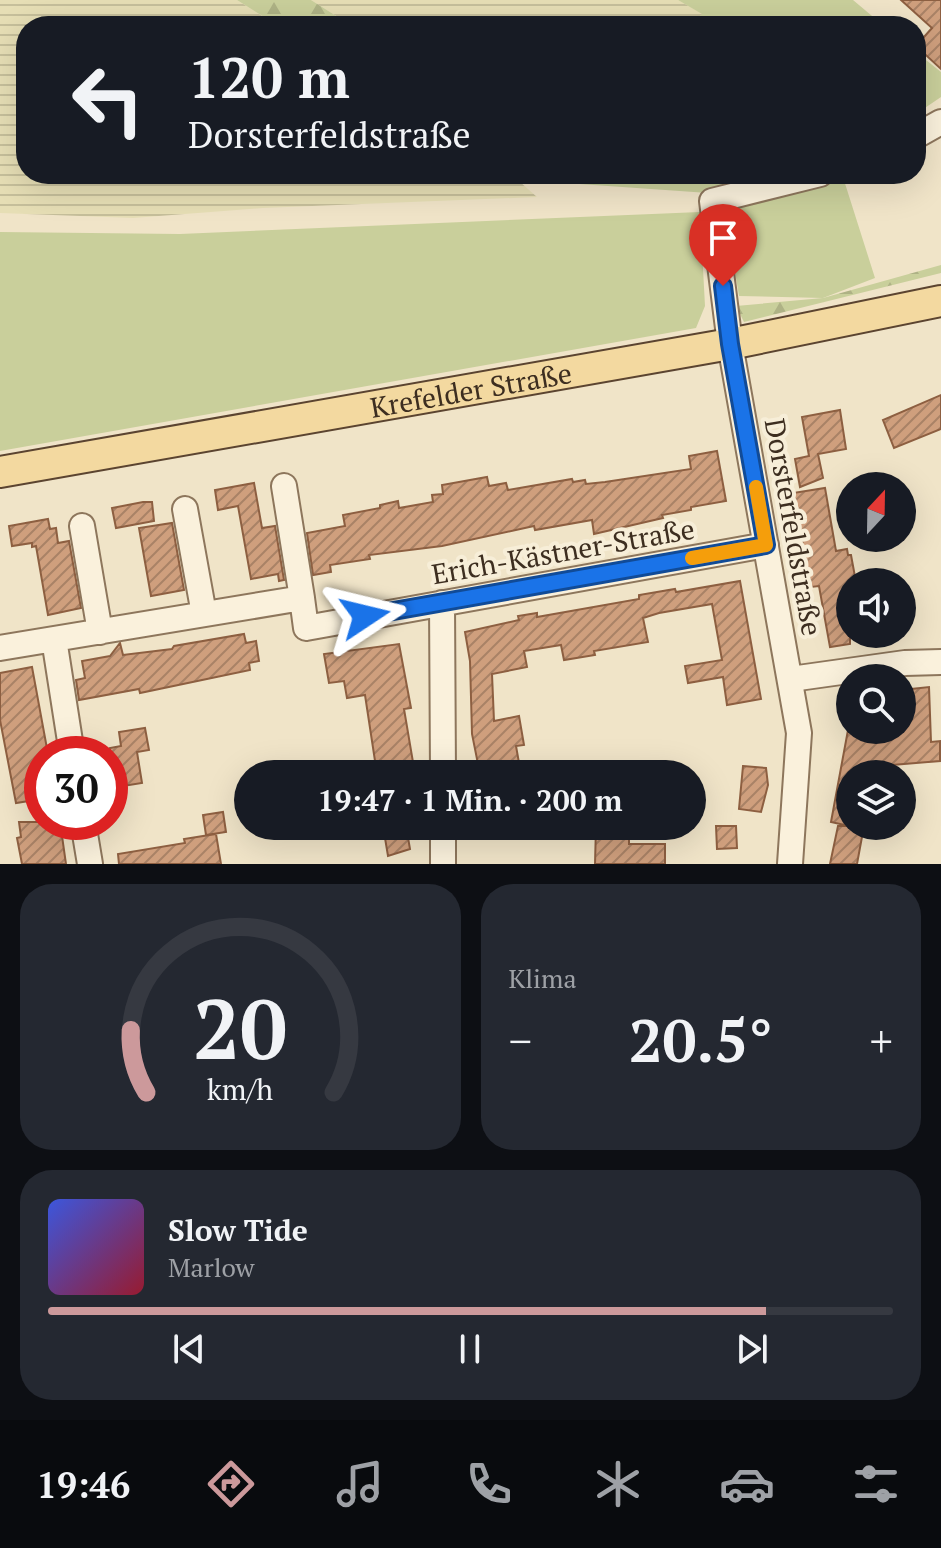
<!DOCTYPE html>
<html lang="de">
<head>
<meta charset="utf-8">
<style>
  :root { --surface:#171b24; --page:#242831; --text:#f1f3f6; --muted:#9ea1a6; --line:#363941; --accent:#cc999b }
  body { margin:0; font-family:"PT Serif",serif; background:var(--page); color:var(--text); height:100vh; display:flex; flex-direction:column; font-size:30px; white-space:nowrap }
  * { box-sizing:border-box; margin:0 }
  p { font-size:26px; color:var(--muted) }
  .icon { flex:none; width:44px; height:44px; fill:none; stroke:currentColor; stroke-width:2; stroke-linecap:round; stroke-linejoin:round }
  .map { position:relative; height:864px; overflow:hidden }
  .details { display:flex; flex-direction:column; gap:20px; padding:20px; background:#0d0f14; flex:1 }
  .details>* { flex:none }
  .guide { position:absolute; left:16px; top:16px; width:910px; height:168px; border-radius:32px; box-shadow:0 8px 32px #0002; background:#171b24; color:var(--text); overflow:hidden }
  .needle { width:52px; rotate:22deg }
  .fabs { position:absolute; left:836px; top:472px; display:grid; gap:16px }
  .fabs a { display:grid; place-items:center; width:80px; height:80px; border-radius:50%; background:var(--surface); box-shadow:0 8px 32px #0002; font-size:40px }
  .speed { position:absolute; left:24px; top:736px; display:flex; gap:16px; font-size:40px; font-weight:700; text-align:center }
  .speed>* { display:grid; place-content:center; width:104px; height:104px; border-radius:50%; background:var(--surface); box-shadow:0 8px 32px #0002; line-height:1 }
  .speed .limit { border:12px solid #d22; background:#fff; color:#111 }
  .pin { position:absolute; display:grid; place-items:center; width:68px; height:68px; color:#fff; margin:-82px -34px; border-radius:50% 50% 50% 0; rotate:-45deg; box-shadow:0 0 8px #0007 }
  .pin .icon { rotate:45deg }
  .me { position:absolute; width:88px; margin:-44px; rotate:80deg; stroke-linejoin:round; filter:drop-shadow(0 0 6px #0008) }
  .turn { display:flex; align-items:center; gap:28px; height:168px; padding:0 40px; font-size:36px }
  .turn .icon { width:104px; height:104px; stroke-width:2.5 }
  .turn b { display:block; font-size:56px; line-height:68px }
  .big { font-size:60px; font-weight:800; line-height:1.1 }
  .details .tile { flex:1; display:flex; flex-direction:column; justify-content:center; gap:12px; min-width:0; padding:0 28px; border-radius:32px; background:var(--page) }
  .details .dial { align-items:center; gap:0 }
  .dial svg { height:208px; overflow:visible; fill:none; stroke:var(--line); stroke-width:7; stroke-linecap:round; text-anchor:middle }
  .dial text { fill:var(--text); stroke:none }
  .song { display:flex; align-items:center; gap:24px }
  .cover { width:96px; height:96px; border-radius:12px; background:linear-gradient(135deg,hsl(230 70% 55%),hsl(350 70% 35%)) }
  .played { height:8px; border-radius:4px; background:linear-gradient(90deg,var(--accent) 85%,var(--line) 85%) }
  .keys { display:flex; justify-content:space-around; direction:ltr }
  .heat { display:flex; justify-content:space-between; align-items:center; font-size:44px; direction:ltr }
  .details .tiles { flex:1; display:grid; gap:20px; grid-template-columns:1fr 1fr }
  .tile:last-child { grid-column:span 2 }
  .trip { position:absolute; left:234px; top:760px; width:472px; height:80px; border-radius:40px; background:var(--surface); box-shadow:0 8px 32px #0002; font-weight:800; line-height:80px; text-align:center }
  .dock { display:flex; height:128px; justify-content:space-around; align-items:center; background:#090b0e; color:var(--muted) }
  .dock .icon { width:56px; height:56px }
  .dock .active { color:var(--accent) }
  .dock b { font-size:36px; color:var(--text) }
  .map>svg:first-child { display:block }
  .farmland { fill:url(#farmland-rules) }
  .green { fill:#c9cf9b }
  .forest { fill:url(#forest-firs) }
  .building { fill:url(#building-hatch); stroke:#8d5f41; stroke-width:2 }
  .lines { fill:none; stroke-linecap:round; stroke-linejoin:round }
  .minor-casing { stroke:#8d765c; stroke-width:28 }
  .major-casing { stroke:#5b4430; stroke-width:34 }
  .minor { stroke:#faf1dc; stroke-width:24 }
  .major { stroke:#f3d9a0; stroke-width:30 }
  .route-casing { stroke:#114b97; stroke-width:20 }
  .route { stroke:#1a73e8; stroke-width:14 }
  .slow { stroke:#f59e0b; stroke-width:14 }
  .labels { text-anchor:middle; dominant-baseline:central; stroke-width:8; stroke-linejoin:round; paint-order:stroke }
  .street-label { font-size:28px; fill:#3d2e20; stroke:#f7eed8 }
</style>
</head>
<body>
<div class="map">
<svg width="941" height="864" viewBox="0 0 941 864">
  <defs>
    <pattern id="farmland-rules" width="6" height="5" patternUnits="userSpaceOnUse" patternTransform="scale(2)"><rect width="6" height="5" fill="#e6deb5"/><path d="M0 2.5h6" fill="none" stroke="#c6bf9b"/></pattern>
    <pattern id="forest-firs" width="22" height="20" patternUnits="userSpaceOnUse" patternTransform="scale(2)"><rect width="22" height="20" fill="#c9cf9b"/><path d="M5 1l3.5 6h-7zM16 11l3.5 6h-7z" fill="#aeb285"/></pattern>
    <pattern id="building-hatch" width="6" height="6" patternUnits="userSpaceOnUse" patternTransform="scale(2)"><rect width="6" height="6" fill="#cf9f7d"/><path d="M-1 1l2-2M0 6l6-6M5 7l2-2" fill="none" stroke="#a98266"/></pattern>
  </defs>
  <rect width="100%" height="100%" fill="#f0e4c8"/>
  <path class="farmland" d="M 0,0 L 237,0 L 278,26 L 26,26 L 26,174 L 511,174 L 537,197 L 263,208 L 133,218 L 0,213 Z
    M 311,0 L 678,0 L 703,14 L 686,26 L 352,26 Z"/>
  <path class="green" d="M 678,0 L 853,0 L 884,26 L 686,26 L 702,14 Z
    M 916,52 L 941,72 L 941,97 L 916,114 Z
    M 482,174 L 784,174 L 708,193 L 479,177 Z
    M 842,174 L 875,278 L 823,298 L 739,296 L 725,211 Z
    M 700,212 L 705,306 L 696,328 L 0,451 L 0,232 L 180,234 Z"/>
  <path class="forest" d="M 237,0 L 311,0 L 352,26 L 278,26 Z
    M 941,265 L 941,273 L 744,322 L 736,306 L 823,298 Z"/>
  <path class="building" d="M 901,0 L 941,0 L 941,69 L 916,46 L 932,28 Z
    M 941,395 L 941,429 L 894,448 L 883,420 Z
    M 840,410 L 846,449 L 818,454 L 823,478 L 800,487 L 795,459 L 809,456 L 802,417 Z
    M 717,451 L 726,501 L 691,507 L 691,510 L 662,515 L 663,518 L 594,534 L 592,520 L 535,530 L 534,526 L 442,546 L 369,555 L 370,559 L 330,565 L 331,572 L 313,575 L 307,533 L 345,526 L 343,515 L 380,508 L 380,505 L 398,501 L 399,508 L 433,502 L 432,495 L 443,494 L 442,485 L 487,477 L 489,486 L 506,483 L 508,490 L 572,479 L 573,482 L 585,480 L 586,484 L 605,482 L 691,469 L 689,456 Z
    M 254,483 L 262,528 L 275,526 L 284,580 L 279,581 L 278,574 L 251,579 L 238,506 L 218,510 L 215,490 Z
    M 825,488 L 836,551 L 847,549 L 848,555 L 851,555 L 856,582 L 850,582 L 850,644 L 830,647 L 819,586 L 811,587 L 793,493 Z
    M 143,502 L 152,502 L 154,521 L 116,528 L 112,508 Z
    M 48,519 L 50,529 L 56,528 L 58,543 L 69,541 L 81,608 L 48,615 L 36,546 L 32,547 L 32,543 L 12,546 L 9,526 Z
    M 172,523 L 184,590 L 151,596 L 139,528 Z
    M 740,581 L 761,699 L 727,705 L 723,677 L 688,683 L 685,666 L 722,660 L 712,604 L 659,613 L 643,618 L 648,642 L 594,651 L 595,655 L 564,660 L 561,645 L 524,651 L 527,667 L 492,674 L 494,721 L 519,716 L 524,745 L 516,746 L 521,774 L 480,774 L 472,734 L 470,661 L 465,632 L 519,620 L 518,616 L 537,613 L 537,617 L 639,599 L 639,595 L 675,589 L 676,592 Z
    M 244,634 L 246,643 L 256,641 L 259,661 L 249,663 L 250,670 L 140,693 L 139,689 L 79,700 L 76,680 L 85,678 L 82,661 L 110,656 L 120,643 L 123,655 L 172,649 L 174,646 Z
    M 399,644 L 411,708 L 404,709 L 415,774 L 377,774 L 365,695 L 347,698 L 344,681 L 329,683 L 324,654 Z
    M 32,667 L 48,754 L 42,754 L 42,799 L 16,803 L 0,720 L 0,673 Z
    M 929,687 L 931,742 L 940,741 L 940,761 L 880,766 L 879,774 L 850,774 L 850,826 L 864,826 L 857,864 L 830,864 L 838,826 L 849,826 L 831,822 L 848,730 L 902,730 L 902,690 Z
    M 145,728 L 149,750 L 137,752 L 142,783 L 110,788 L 110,748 L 121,746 L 119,732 Z
    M 743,766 L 766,768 L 768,785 L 761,812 L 739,809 Z
    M 223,812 L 226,832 L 206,835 L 203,815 Z
    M 19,822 L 60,822 L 66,864 L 22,864 L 17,838 L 21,837 Z
    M 383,826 L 406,826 L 410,849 L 388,856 Z
    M 596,826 L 629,826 L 629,844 L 665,844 L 665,864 L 595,864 Z
    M 716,826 L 736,826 L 737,848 L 717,849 Z
    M 216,834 L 221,864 L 119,864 L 118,854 L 185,843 L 184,839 Z"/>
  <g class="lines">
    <g class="minor-casing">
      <path id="minor" d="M 916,136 L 941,122
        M 284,486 L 302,598
        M 185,509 L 204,614
        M 82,526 L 100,632
        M 442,603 L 443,774
        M 54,639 L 72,754
        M 0,648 L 302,598 L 306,628 L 766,545
        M 791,679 L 905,663 L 941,662
        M 83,822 L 90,864
        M 443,826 L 443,864
        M 790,864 L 799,733 L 730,344 L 712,201 L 820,174"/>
    </g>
    <g class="major-casing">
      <g id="major">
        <path id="s1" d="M 0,472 L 730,344 L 941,301"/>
      </g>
    </g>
    <use href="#minor" class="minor"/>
    <use href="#major" class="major"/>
  </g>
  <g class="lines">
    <g class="route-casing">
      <path id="route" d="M 365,616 L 766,545 L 730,344 L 723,286"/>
    </g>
    <use href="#route" class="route"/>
    <path class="slow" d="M 692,558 L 766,545 L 756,487"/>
  </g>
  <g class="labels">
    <g class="street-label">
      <text stroke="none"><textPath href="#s1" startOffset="478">Krefelder Straße</textPath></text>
      <text transform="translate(794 527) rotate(80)">Dorsterfeldstraße</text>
      <text transform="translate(563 551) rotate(-10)">Erich-Kästner-Straße</text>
    </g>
  </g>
</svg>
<div class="fabs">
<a><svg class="needle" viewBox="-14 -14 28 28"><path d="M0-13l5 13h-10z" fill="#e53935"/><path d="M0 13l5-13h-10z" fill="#9ea1a6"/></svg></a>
<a><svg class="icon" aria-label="sound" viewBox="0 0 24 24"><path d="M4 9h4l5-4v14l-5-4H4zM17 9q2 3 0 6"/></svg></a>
<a><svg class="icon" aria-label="search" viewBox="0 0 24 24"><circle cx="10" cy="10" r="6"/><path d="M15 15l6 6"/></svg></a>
<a><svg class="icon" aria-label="layers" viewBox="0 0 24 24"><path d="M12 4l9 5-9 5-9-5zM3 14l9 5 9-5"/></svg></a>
</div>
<div class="speed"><div class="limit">30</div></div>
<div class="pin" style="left:723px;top:286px;background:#d93025"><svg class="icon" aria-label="arrive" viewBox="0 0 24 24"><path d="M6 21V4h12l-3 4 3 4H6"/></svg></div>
<svg class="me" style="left:365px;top:616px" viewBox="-20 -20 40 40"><path d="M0-17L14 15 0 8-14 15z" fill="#1a73e8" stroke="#fff" stroke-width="4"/></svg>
<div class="trip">19:47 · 1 Min. · 200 m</div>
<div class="guide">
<div class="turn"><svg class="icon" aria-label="left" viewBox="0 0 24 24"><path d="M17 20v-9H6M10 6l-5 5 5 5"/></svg><div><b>120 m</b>Dorsterfeldstraße</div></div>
</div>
</div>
<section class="details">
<div class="tiles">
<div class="tile dial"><svg viewBox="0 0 100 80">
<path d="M14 69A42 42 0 1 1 86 69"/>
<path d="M14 69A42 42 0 0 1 8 45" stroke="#cc999b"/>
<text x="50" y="56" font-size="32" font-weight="700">20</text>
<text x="50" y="72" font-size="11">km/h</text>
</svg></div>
<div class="tile"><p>Klima</p>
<div class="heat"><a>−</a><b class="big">20.5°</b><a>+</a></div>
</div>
<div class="tile">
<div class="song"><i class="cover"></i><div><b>Slow Tide</b><p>Marlow</p></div></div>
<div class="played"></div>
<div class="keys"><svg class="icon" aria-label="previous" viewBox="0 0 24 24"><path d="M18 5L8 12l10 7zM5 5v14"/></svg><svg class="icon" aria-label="pause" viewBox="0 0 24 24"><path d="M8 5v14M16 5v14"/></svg><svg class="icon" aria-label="next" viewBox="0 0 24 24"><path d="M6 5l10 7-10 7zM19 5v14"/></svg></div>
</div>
</div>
</section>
<nav class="dock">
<b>19:46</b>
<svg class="icon active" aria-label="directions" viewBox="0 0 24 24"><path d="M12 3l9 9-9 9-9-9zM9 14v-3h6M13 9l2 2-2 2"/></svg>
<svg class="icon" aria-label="music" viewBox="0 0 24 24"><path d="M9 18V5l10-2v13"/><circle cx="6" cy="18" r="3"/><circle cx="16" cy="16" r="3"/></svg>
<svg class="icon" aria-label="phone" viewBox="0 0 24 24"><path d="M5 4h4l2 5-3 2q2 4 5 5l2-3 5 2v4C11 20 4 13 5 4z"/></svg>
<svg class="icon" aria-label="climate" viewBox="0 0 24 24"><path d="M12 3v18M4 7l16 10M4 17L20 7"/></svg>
<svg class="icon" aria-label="car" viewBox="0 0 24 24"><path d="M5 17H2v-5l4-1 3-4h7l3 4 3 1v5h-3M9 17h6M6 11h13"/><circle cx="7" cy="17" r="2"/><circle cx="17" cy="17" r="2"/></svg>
<svg class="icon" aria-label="filters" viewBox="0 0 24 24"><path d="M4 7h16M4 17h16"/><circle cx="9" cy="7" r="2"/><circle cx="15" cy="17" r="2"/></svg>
</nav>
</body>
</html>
